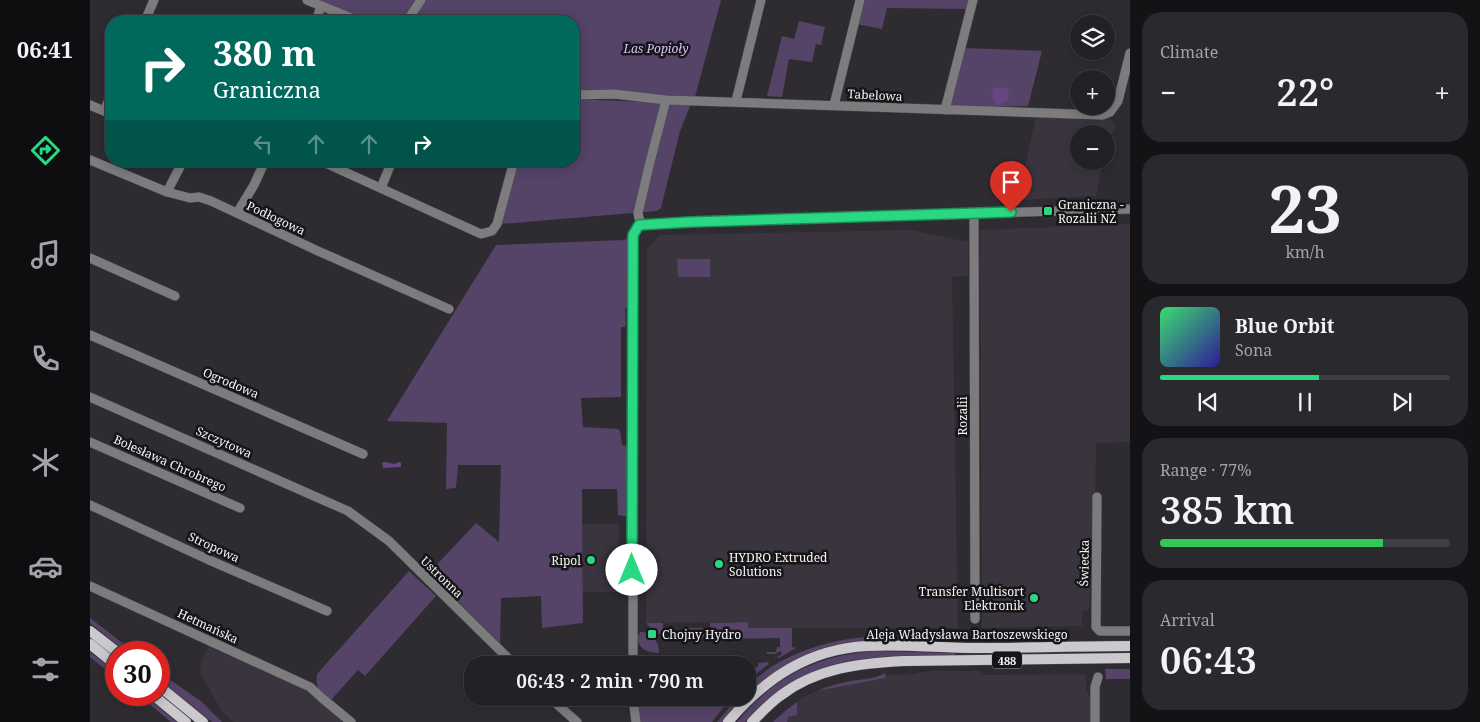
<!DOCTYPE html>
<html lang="en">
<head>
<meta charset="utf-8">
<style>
  :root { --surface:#222125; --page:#2a292d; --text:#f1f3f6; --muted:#a2a3a7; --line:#3f3e42; --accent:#2ad884 }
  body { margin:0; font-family:"Noto Serif",serif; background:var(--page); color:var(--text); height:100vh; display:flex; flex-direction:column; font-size:19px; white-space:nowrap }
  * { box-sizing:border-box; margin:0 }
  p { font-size:16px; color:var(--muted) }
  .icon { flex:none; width:28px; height:28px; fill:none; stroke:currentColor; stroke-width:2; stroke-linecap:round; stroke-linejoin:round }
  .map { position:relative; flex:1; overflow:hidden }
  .panel { display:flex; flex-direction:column; gap:12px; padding:12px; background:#131214; width:350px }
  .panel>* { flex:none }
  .guide { position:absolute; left:15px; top:15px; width:475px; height:152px; border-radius:20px; box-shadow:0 2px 12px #0003,0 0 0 1px var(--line); background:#00695c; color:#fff; overflow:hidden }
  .buttons { position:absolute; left:980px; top:15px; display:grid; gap:10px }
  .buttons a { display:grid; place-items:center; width:45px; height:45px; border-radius:50%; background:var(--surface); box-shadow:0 2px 12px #0003,0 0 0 1px var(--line); font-size:25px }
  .speed { position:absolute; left:15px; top:641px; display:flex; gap:10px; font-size:25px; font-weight:700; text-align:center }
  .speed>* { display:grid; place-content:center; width:65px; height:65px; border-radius:50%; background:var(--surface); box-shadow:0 2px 12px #0003,0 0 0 1px var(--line); line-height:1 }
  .speed .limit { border:8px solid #d22; background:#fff; color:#111 }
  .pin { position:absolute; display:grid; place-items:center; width:42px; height:42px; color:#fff; margin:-51px -21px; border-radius:50% 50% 50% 0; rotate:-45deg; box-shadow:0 0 5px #0007 }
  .pin .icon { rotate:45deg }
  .me { position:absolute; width:55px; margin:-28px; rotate:0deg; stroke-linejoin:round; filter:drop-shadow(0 0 4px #0008) }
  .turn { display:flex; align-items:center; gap:18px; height:105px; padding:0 25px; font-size:22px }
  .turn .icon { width:65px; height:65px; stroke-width:2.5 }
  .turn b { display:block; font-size:35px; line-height:42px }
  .lanes { display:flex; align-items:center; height:48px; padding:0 25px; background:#0003; justify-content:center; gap:25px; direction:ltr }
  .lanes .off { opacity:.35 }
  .big { font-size:38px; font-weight:600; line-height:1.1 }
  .panel .tile { flex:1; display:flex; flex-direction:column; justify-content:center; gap:8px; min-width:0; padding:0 18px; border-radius:20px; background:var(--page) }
  .panel .dial { align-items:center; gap:0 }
  .dial b { font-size:65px; line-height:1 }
  .song { display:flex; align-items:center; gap:15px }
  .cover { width:60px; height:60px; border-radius:8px; background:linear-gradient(135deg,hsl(140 70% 55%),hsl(250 70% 35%)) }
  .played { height:5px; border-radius:2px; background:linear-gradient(90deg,var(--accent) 55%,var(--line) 55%) }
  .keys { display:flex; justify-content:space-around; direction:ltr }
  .heat { display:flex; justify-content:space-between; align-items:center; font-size:28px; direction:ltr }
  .charge { height:8px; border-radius:4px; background:linear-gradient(90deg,#34c759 77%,var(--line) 0) }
  .trip { position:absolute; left:374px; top:656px; width:292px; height:50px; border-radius:20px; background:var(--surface); box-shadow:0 2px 12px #0003,0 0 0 1px var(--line); font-weight:600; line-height:50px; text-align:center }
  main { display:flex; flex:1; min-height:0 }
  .tab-bar { display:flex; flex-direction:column; width:90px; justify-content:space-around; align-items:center; background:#0e0d0f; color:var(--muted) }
  .tab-bar .icon { width:35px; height:35px }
  .tab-bar .on { color:var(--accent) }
  .tab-bar b { font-size:22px; color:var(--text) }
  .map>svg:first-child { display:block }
  .built { fill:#39343e }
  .green { fill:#554368 }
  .water { fill:#654584 }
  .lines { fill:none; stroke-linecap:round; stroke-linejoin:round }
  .minor-casing { stroke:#4a484d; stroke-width:10 }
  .major-casing { stroke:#4a484d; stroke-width:11 }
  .minor { stroke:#7c7b7e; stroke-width:9 }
  .major { stroke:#ccc9ce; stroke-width:10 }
  .route-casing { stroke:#1b8c56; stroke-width:12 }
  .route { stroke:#2ad884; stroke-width:9 }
  .poi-dot { fill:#2ad884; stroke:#161517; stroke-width:2 }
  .labels { text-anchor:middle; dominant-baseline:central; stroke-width:5; stroke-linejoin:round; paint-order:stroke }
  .shield { fill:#161517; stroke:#b1b0b3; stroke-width:1 }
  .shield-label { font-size:11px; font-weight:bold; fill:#f4f3f6 }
  .park-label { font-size:12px; font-style:italic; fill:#dcc2fa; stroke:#161517 }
  .street-label { font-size:12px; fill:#f4f3f6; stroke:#161517 }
  .poi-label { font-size:12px; fill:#f4f3f6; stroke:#161517; text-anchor:start }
</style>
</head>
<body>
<main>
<nav class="tab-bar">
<b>06:41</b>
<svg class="icon on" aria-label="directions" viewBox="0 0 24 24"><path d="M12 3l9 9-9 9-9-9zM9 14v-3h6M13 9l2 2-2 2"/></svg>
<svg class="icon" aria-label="music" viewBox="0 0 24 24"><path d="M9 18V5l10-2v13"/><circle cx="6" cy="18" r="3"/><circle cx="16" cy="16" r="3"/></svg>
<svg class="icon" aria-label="phone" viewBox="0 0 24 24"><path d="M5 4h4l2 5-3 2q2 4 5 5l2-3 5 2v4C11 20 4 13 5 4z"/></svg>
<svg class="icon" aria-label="climate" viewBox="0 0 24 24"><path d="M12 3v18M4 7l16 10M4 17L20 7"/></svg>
<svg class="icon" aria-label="car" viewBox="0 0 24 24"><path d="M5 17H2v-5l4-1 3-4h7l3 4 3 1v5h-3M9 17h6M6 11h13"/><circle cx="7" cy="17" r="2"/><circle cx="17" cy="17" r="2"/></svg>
<svg class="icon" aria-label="filters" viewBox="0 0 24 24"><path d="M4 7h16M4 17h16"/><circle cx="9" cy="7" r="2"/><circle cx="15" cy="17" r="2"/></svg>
</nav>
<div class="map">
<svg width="1040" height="722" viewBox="0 0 1040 722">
  <rect width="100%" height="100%" fill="#2e2c31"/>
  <path class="built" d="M 946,116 L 1018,118 L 1025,124 L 1020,142 L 1016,143 L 1016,134 L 989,134 L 989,161 L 1013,161 L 1006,196 L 928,200 Z
    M 1040,224 L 1040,442 L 1006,443 L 1004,587 L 1000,588 L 999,610 L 992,610 L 992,626 L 892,628 L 890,230 Z
    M 820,230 L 878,242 L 878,276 L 862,277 L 868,628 L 658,628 L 658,622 L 556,623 L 557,249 L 570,235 Z
    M 492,524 L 529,524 L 529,592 L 493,592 Z
    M 118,646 L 216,690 L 256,722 L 143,722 L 131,710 L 110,672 L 112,660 Z
    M 842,671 L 890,671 L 891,675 L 996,674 L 996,689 L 1001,698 L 1001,722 L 693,722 L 707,702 L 727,691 L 796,678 L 796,675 L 825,674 L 826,673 Z"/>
  <path class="green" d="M 212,0 L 631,0 L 605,97 L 484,97 L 484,21 L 263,21 Z
    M 773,0 L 880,0 L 878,9 L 797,8 L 792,29 L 767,24 Z
    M 709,21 L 735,27 L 731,45 L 726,44 L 722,62 L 699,59 L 692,97 L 677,96 L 692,36 L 704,39 Z
    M 874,48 L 952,51 L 938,106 L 863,108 L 860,106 Z
    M 484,99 L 601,104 L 590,131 L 571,208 L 567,211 L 411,224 L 427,161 L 484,161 Z
    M 538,238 L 538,307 L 535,308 L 536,324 L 535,327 L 531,327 L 531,397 L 491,398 L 493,427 L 528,429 L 530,431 L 532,445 L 537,446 L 538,517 L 528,515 L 527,489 L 492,489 L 493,623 L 452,628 L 451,596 L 411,598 L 410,643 L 339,573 L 386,523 L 409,542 L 411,465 L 368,465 L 366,488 L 356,489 L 357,423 L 297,421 L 406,245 L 534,240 Z
    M 587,259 L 620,259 L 620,277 L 588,277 Z
    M 319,571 L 346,596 L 275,676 L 268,670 L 241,700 C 230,692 225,689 227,674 Z
    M 0,618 L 44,652 L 36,652 L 0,623 Z
    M 658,622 L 658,628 L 702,628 L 702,647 L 706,648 L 689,658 L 687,657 L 692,654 L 690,651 L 685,654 L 677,654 L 677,652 L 686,652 L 687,647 L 690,647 L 690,638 L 621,639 L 620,623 Z
    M 556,623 L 573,623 L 573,630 L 581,630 L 581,639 L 578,639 L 566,632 L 567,630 L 563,627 L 562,629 Z
    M 599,628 L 617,628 L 617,639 L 599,639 Z
    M 550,632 C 561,631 570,642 569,653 C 558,653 550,650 547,639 Z
    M 783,636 L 783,640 C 731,645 697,659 658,693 L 658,686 C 691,653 737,640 783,636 Z
    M 785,651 L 865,653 L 865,655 C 779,656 718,653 655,722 L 647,722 C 684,677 726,655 785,651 Z
    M 0,652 L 26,672 L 26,678 L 0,657 Z
    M 678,662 L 679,664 L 658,680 L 658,667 L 668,667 L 668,663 Z
    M 1015,669 L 1040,669 L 1040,679 L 1016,679 Z
    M 69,672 L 112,702 L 132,722 L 122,722 L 69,679 Z
    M 795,673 L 796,678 L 727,691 L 707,702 L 707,715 L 698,717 L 697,722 L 683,722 C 707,699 728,687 761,681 C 773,679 785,679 795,673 Z
    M 48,695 L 54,695 L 87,722 L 81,722 Z
    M 547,698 L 641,698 L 622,722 L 550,722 Z
    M 647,698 L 653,698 L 633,722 L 627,722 Z"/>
  <path class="water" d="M 914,87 L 920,91 L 918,94 L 919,100 L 914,101 L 910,105 L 905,104 L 903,99 L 903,93 L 900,89 Z
    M 294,462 L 305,464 L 309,462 L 311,463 L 311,467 L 293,468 L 292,463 Z"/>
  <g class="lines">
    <g class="minor-casing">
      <path id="minor" d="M 217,0 L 269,21
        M 55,21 L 64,0
        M 226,21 L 231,6
        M 317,21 L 331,0
        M 484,95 L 524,94 L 576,100 L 1012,115 L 1020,112 L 1028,101 L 1040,53
        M 646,101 L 671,0
        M 0,105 L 21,114
        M 744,105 L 770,0
        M 855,110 L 883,0
        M 14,111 L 21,95
        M 0,160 L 77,192 L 100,198 L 109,197 L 121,201 L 228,251 L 359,309
        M 231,161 L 391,234 L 402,231 L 407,224 L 424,161
        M 291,188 L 302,161
        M 77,192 L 93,161
        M 147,213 L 164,185 L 175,161
        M 884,213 L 885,619
        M 552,224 L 549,218 L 548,213 L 559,166 L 576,100
        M 0,258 L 85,296
        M 0,335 L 273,454
        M 0,397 L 258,511 L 299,541 L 425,665
        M 0,442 L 150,508
        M 1007,497 L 1006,627 L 1010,631 L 1040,631
        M 0,505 L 119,560 L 237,611
        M 0,586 L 220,687 L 232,698 L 261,722
        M 543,665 L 543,235 L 549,225 L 600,222 L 1040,209
        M 460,698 L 487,722
        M 543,698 L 546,722
        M 1005,722 L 1005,687 L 1008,677"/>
    </g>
    <g class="major-casing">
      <path id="major" d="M 0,631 L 27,652
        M 0,644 L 26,665
        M 69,686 L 113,722
        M 63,695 L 96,722
        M 638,722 C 675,678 719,649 777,646 C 814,644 851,648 888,648 C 938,648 989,646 1040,646
        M 662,722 C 671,713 680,703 690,696 C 726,668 771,663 814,661 L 1040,658"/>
    </g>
    <use href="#minor" class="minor"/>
    <use href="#major" class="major"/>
  </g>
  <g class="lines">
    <g class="route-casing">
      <path id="route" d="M 542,570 L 543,235 L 549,225 L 600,222 L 921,212"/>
    </g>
    <use href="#route" class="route"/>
  </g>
  <g class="poi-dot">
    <rect x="953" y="206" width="10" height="10" rx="2.5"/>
    <circle cx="501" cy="560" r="5"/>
    <circle cx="629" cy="564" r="5"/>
    <circle cx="944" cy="598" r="5"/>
    <rect x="557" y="629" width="10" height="10" rx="2.5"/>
  </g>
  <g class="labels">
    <rect class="shield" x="902" y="651.5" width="30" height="17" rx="4"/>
    <g class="shield-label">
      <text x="917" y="660">488</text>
    </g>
    <g class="park-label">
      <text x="566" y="48">Las Popioły</text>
    </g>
    <g class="street-label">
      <text transform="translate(785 95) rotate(3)">Tabelowa</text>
      <text transform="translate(186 218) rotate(25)">Podłogowa</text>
      <text transform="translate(141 383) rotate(23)">Ogrodowa</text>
      <text transform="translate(872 416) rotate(-90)">Rozalii</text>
      <text transform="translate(134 442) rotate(24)">Szczytowa</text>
      <text transform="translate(80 463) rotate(24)">Bolesława Chrobrego</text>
      <text transform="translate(124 547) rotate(25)">Stropowa</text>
      <text transform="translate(994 563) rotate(-89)">Świecka</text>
      <text transform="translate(352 577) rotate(44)">Ustronna</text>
      <text transform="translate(118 626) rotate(25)">Hetmańska</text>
      <text x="877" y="634">Aleja Władysława Bartoszewskiego</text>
    </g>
    <g class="poi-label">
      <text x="968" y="204">Graniczna -<tspan x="968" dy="14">Rozalii NŻ</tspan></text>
      <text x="639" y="557">HYDRO Extruded<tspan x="639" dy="14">Solutions</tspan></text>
      <text x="491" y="560" text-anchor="end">Ripol</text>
      <text x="934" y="591" text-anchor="end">Transfer Multisort<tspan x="934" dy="14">Elektronik</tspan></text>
      <text x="572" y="634">Chojny Hydro</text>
    </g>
  </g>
</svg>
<div class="buttons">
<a><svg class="icon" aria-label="layers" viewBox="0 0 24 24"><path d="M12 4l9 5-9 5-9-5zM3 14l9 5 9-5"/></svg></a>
<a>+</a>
<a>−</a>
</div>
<div class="speed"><div class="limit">30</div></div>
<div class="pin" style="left:921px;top:212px;background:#d93025"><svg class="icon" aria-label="arrive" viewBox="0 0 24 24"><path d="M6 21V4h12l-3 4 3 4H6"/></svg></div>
<svg class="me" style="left:542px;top:570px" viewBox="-20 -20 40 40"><circle r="19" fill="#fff"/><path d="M0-13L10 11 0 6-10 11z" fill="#2ad884"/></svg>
<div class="trip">06:43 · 2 min · 790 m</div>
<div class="guide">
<div class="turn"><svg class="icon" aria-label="right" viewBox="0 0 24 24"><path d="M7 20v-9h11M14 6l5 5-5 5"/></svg><div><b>380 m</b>Graniczna</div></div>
<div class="lanes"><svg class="icon off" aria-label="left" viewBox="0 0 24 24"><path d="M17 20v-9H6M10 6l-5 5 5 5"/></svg><svg class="icon off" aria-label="ahead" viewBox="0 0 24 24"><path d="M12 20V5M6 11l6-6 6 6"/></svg><svg class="icon off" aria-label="ahead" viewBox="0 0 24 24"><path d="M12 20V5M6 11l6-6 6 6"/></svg><svg class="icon" aria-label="right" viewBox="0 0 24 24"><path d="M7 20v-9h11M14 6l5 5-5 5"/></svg></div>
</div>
</div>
<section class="panel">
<div class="tile"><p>Climate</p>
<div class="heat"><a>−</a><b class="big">22°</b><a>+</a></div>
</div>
<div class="tile dial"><b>23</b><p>km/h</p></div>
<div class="tile">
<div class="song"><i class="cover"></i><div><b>Blue Orbit</b><p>Sona</p></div></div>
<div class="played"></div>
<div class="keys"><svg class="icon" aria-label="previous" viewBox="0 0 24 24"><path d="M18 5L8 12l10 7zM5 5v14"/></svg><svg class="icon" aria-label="pause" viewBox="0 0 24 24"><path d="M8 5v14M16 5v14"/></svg><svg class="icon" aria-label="next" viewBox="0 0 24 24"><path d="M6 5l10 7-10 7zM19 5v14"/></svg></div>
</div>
<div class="tile"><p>Range · 77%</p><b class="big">385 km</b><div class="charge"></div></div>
<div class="tile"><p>Arrival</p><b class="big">06:43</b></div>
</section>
</main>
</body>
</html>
